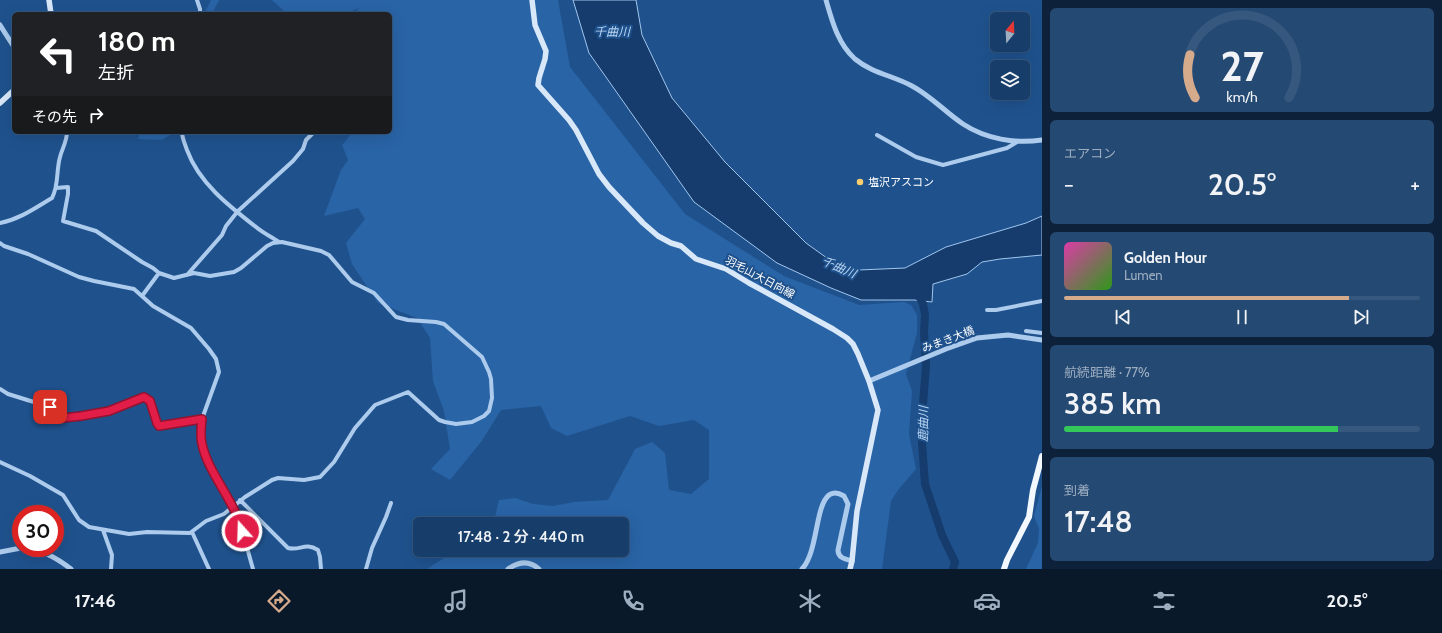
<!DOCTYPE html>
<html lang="ja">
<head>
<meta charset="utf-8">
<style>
  :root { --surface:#173e6a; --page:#244972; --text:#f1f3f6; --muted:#9eaec1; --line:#36577e; --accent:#d6ab8b }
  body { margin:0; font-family:Cabin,"Noto Sans JP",sans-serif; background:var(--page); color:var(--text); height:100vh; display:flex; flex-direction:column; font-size:15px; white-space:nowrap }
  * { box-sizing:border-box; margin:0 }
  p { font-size:13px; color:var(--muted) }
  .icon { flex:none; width:22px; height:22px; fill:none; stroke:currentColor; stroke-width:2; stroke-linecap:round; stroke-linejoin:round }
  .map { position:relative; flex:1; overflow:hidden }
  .drawer { display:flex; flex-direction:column; gap:8px; padding:8px; background:#0d223a; width:400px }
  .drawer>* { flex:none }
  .banner { position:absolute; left:12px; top:12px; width:380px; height:122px; border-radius:6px; box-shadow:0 4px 16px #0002,0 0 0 1px var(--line); background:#202124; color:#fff; overflow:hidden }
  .needle { width:26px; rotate:18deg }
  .controls { position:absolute; left:990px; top:12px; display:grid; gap:8px }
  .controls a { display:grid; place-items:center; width:40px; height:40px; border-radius:6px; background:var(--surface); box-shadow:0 4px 16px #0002,0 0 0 1px var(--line); font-size:20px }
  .speed { position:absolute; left:12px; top:505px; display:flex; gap:8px; font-size:20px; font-weight:700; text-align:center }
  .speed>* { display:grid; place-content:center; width:52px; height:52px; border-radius:50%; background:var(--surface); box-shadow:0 4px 16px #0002,0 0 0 1px var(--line); line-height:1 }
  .speed .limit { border:6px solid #d22; background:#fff; color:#111 }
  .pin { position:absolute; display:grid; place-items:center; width:34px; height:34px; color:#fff; margin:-17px; border-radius:8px; box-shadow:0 2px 6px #0006 }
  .me { position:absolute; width:44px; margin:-22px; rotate:340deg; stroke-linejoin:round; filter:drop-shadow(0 0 3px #0008) }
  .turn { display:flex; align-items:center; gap:14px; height:84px; padding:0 20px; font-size:18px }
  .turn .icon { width:52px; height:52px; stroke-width:2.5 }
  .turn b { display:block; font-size:28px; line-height:34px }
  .then { display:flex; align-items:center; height:38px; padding:0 20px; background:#0003; gap:8px; font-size:15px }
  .big { font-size:30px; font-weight:600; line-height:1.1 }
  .drawer .tile { flex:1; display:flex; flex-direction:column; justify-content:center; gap:6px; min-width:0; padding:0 14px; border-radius:6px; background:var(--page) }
  .drawer .dial { align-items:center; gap:0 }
  .dial svg { height:104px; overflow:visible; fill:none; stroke:var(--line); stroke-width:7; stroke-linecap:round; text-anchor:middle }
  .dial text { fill:var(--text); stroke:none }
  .song { display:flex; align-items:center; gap:12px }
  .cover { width:48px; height:48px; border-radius:6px; background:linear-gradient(135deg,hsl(320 70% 55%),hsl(110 70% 35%)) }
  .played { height:4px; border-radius:2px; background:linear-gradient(90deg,var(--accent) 80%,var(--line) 80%) }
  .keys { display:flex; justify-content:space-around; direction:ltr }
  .heat { display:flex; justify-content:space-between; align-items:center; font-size:22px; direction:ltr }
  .charge { height:6px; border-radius:3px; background:linear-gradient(90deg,#34c759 77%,var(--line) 0) }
  .trip { position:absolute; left:413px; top:517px; width:216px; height:40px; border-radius:6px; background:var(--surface); box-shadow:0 4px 16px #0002,0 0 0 1px var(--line); font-weight:600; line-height:40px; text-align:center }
  .tab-bar { display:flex; height:64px; justify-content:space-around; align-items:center; background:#09192a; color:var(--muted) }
  .tab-bar .icon { width:28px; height:28px }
  .tab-bar .current { color:var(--accent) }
  .tab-bar b { font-size:18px; color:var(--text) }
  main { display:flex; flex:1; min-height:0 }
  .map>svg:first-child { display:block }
  .green { fill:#2964a6 }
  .water { fill:#153c6c; stroke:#a1c6ee }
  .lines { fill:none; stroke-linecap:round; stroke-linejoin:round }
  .river { stroke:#153c6c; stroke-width:8 }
  .minor { stroke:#adcbec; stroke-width:4 }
  .tertiary { stroke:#adcbec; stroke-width:5 }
  .secondary { stroke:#d9e8f9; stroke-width:5.5 }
  .primary { stroke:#f3f8ff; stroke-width:6 }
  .route-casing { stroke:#92132f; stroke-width:10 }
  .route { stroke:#e11d48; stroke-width:7 }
  .poi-dot { fill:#face6d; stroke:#1f528d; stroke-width:1.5 }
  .labels { text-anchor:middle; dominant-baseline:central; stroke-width:4; stroke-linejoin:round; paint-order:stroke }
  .poi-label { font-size:11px; fill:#fff; stroke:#1f528d; text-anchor:start }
  .street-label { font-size:11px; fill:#fff; stroke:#1f528d }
  .water-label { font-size:12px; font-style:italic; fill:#b9d5f3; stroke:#1f528d }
</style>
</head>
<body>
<main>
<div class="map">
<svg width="1042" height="569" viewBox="0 0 1042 569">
  <rect width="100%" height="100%" fill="#1f528d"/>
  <path class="green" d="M 211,0 L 219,0 L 212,14 L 204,14 Z
    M 272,0 L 558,0 L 570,67 L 685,214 L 784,276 L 859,305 L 904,302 L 911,305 L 917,315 L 917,333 L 906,374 L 912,391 L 909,434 L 916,469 L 898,490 L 891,501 L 882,569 L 427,569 L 456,550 L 622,550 L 622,524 L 488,524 L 495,517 L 499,500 L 515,498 L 533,504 L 553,506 L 574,502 L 608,500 L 635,449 L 652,442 L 665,453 L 669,490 L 691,494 L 709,479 L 709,430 L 694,420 L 659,426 L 630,416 L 567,436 L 551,428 L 541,406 L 501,410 L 481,442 L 450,480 L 431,469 L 450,449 L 444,411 L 433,381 L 430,338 L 417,318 L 378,303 L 352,264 L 346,243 L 365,219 L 358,208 L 324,216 L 341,170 L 348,160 L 342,145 L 353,132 L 390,132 L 390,14 L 354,14 L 359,8 L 345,14 L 287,14 Z
    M 140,132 L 175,132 L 162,140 L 138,139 Z
    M 1042,486 L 1042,569 L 1026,569 L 1038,543 L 1039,529 L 1034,516 Z"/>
  <path class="water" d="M 573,0 L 636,0 L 642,35 L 672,98 L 725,162 L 806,243 L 838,266 L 859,270 L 905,268 L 946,247 L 1026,223 L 1042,216 L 1042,255 L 1000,259 L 982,262 L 967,274 L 933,284 L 932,302 L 914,300 L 861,300 L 831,288 L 777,263 L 694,202 L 589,53 Z"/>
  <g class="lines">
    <path class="river" d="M 917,292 L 923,304 L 925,315 L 924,332 L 926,366 L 921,429 L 925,484 L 942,535 L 955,562 L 953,569"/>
    <path class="minor" d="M 197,0 L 200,9 L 200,14
      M 182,132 C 182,138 185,144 187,150 C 199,183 229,206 256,227 C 263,233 272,237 279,242
      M 877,135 L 916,157 L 943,165 L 1007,148 L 1017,142
      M 0,223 C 20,219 35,208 52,198 C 59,185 56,171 60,157 C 62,149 67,141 67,132
      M 0,243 L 4,246 L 28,254 L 79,277 L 94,281 L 134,289 L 153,306 L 191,328 L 209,349 L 216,359 L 219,372 L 202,419 L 201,430 L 202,446 L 209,463 L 239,519 L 253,569
      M 187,275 L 222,235 L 226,226 L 238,211 L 293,161 L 303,149 L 306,140 L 314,132
      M 142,296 L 159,273
      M 987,310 L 996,310 L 1042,301
      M 1026,331 L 1042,333
      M 0,389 L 8,394 L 50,407 L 63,417 L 81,416 L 109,411 L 144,397 L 150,401 L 157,423 L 159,426 L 202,419
      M 0,462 L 30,476 L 63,495 L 79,520 L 89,527 L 129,534 L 147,532 L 190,533 L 206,521 L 224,514 L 245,497 L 272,480 L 278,478 L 304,480 L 320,477 L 334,462 L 355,428 L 375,405 L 408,392 L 439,420 L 445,422 L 456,424 L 472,422 L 484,416 L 489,411 L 492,398 L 491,379 L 489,372 L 482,357 L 444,324 L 436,322 L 408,320 L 396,317 L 374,293 L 352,282 L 329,255 L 321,251 L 282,242 L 273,243 L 267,246 L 241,268 L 234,272 L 210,276 L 194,273 L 174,278 L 159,273 L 153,268 L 142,262 L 96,231 L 63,221 L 68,194 L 68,187 L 56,188
      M 240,500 L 288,548 C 300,551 305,542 318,550 L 320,557 L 321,569
      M 103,530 L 112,555 L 111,569
      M 192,532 L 209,569
      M 366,569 L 372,548 L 386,517 L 391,503"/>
    <path class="tertiary" d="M 826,0 C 832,21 838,44 855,59 C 872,73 894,76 912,86 C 931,96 945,112 963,124 C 986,139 1015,144 1042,140
      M 0,25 L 14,47
      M 869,381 L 946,349 L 977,338 L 1008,335 L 1042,340
      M 27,548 C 43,550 58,559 71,569
      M 0,552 L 21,548
      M 508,569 C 518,562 529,560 539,569
      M 802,569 C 818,552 815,506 829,495 C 834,491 839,493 844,496 L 848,504 L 838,550 C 838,558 845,559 852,561"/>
    <path class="secondary" d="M 49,0 L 51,14
      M 532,0 L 535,25 L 546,51 L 545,59 L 539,78 L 538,85 L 569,120 L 576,130 L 599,174 L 609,187 L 643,223 L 658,236 L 671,243 L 681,246 L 696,259 L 726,269 L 749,283 L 833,329 L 847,338 L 853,344 L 858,354 L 869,381 L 878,410 L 857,511 L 852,561 L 850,569
      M 0,103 L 14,90"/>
    <path class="primary" d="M 1004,569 L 1007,560 L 1029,517 L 1033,490 L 1042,456"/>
  </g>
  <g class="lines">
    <g class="route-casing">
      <path id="route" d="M 50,407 L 63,418 L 81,416 L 109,411 L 144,397 L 150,401 L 157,423 L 159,426 L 202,419 C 201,428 200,436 202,444 C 208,473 235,501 242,531"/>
    </g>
    <use href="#route" class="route"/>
  </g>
  <circle class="poi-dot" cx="860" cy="182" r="4"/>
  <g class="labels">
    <g class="poi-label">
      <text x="868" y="182">塩沢アスコン</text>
    </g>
    <g class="street-label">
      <text transform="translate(760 277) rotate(28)">羽毛山大日向線</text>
      <text transform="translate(948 339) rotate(-20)">みまき大橋</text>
    </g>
    <g class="water-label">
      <text x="612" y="31">千曲川</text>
      <text transform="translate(839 267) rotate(23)">千曲川</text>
      <text transform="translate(923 424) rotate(-89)">鹿曲川</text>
    </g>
  </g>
</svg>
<div class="controls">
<a><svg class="needle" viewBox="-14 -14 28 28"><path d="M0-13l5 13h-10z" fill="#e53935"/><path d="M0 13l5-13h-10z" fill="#9eaec1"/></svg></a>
<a><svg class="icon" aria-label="layers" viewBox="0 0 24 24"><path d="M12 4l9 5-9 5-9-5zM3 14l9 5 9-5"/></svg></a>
</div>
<div class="speed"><div class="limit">30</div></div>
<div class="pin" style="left:50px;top:407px;background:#d93025"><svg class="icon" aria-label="arrive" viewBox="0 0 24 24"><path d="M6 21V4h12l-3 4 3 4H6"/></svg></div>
<svg class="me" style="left:242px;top:531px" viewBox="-20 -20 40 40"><circle r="17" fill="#e11d48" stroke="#fff" stroke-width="3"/><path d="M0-11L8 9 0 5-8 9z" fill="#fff"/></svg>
<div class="trip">17:48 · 2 分 · 440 m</div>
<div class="banner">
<div class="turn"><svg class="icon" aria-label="left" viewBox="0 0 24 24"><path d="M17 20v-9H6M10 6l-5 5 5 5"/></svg><div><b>180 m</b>左折</div></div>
<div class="then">その先<svg class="icon" aria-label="right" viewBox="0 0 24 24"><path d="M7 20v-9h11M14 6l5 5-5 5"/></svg></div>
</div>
</div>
<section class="drawer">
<div class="tile dial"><svg viewBox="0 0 100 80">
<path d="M14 69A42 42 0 1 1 86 69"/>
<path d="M14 69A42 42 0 0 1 10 36" stroke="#d6ab8b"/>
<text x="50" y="56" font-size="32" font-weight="700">27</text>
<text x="50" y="72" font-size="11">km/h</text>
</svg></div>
<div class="tile"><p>エアコン</p>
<div class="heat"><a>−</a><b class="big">20.5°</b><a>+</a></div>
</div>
<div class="tile">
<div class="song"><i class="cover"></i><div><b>Golden Hour</b><p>Lumen</p></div></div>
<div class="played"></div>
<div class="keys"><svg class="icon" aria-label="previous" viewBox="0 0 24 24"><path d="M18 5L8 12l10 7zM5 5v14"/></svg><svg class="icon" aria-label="pause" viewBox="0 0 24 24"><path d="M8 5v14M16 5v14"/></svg><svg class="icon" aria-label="next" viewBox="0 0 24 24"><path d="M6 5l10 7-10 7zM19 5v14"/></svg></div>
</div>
<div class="tile"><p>航続距離 · 77%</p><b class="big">385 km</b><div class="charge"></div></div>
<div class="tile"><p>到着</p><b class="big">17:48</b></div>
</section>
</main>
<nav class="tab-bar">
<b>17:46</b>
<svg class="icon current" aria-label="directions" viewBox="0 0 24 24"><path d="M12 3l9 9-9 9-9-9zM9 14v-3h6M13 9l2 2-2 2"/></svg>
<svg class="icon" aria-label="music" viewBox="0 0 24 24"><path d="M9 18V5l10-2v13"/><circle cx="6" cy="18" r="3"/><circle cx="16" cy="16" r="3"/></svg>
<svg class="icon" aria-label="phone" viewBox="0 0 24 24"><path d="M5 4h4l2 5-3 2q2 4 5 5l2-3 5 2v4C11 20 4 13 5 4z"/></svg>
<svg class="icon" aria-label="climate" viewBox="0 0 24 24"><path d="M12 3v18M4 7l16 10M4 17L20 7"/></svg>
<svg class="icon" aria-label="car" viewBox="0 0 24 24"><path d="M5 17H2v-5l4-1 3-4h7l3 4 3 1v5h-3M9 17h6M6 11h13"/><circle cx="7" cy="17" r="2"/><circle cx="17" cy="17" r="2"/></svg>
<svg class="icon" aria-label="filters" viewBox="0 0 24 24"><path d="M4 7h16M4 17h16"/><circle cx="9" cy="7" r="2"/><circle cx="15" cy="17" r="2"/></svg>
<b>20.5°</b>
</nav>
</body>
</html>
